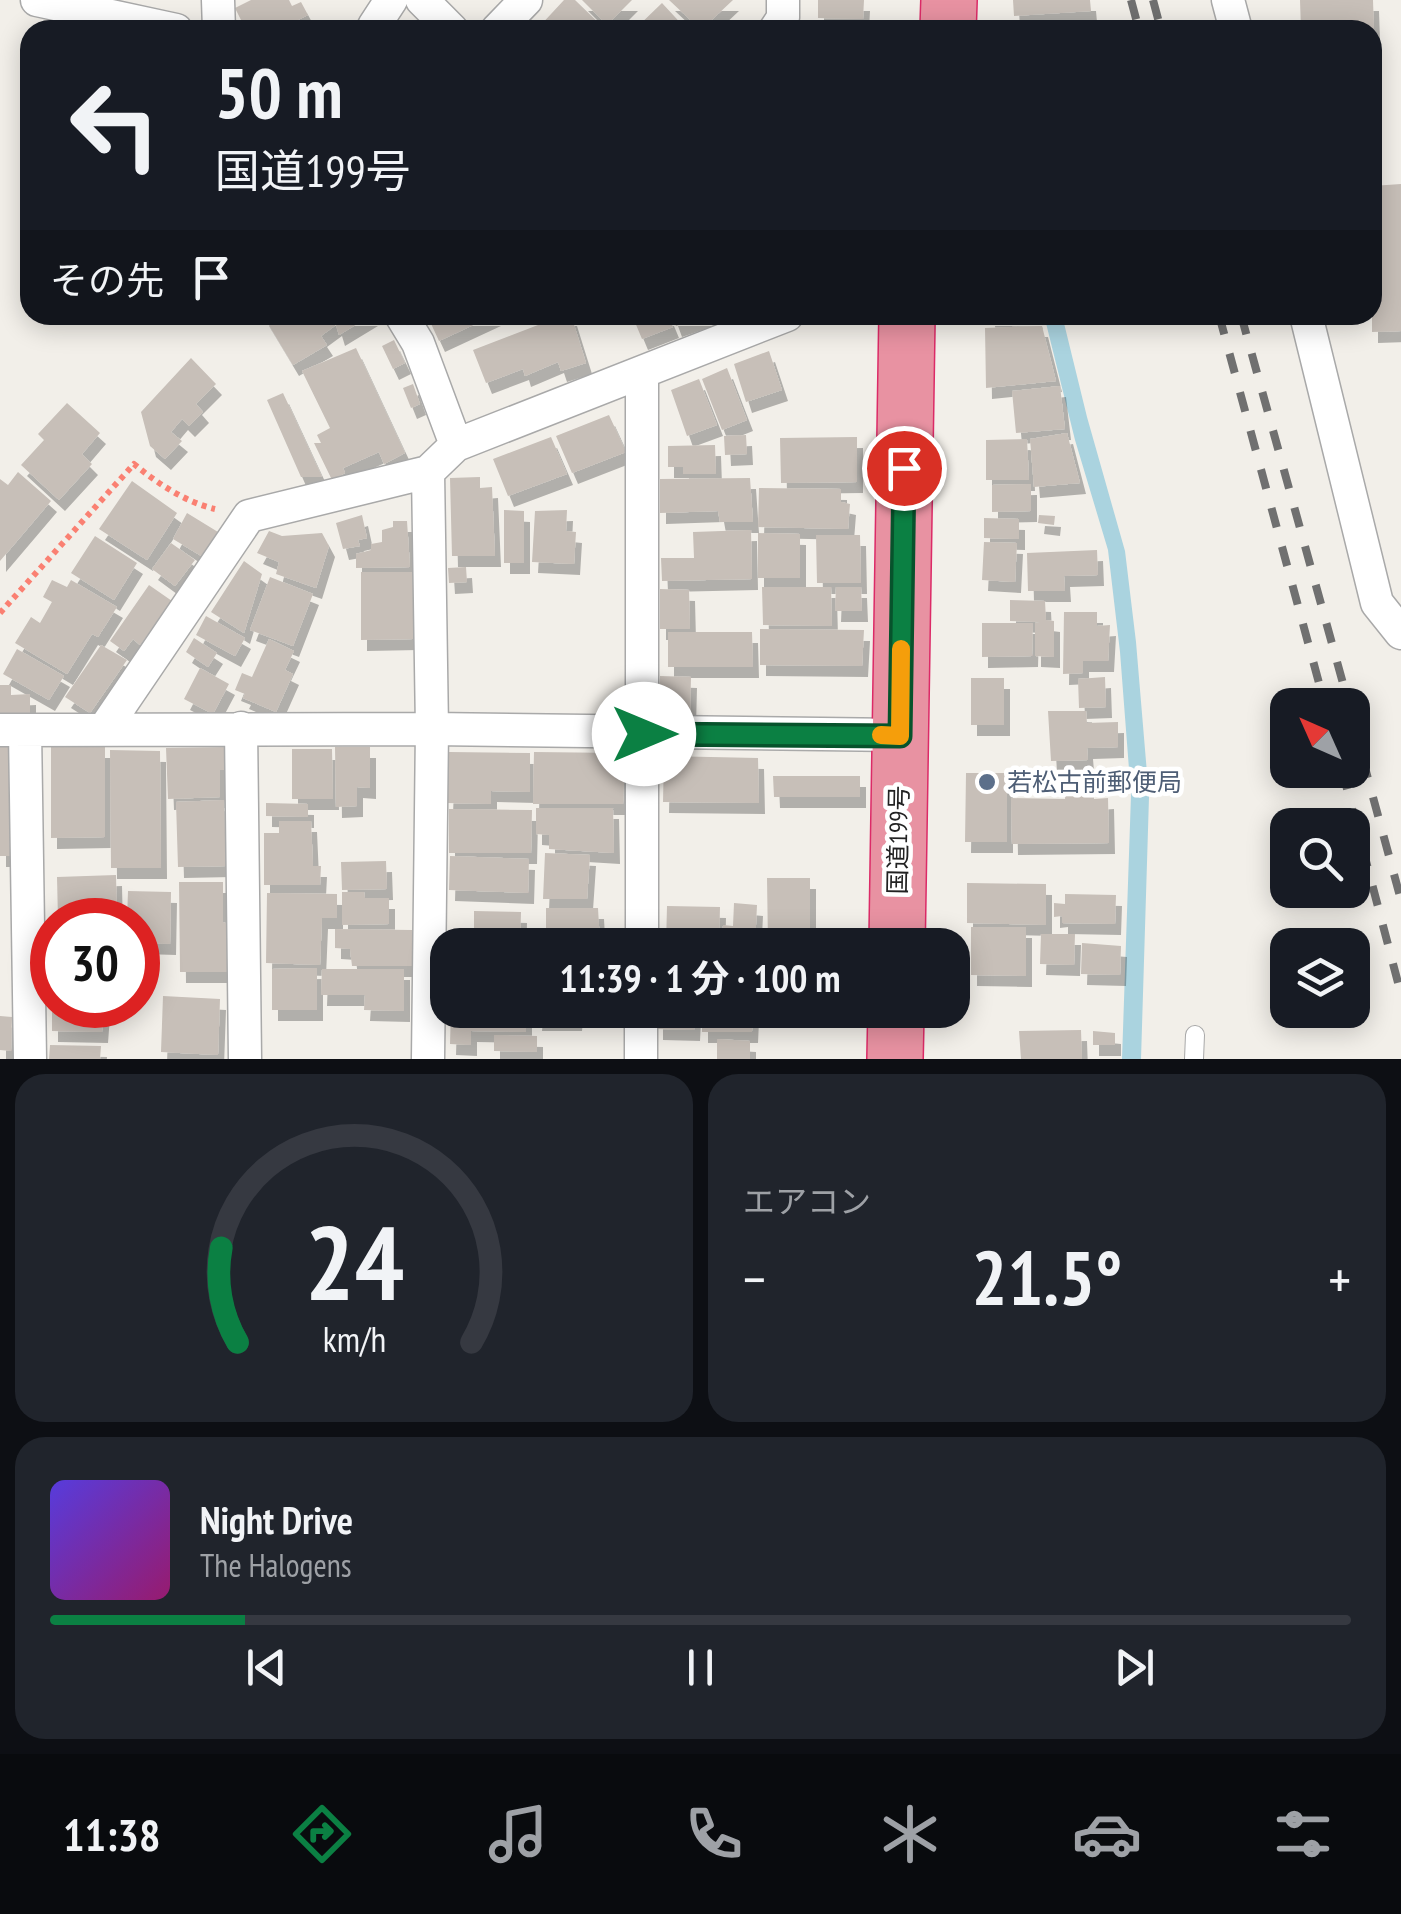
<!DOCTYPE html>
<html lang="ja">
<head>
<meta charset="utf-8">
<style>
  :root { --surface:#171b24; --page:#20242c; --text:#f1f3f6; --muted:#9ea1a6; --line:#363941; --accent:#0b8043 }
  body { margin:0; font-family:"PT Sans Narrow","Noto Sans JP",sans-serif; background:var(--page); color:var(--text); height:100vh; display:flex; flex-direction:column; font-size:38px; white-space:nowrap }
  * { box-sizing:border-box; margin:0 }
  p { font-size:32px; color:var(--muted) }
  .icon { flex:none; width:55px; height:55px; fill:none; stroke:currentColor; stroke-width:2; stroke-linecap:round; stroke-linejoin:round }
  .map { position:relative; height:1059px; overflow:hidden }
  .drawer { display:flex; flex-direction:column; gap:15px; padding:15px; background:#0d0f14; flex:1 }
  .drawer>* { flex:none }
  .top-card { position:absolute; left:20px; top:20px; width:1362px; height:305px; border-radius:30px; box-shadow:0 5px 25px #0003; background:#171b24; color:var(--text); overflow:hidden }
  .needle { width:65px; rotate:315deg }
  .controls { position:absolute; left:1270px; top:688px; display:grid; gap:20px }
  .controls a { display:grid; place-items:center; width:100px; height:100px; border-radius:20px; background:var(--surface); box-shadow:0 5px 25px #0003; font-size:50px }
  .speed { position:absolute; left:30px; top:898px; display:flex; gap:20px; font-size:50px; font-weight:700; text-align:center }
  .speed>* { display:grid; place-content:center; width:130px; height:130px; border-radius:50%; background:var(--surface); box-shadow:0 5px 25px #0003; line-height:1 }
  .speed .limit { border:15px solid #d22; background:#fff; color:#111 }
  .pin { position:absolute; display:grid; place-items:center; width:85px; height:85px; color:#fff; margin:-42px; border:5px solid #fff; border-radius:50%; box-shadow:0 2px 10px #0007 }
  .me { position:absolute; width:110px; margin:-55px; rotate:90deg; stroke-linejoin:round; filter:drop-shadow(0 0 8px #0008) }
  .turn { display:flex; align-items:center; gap:35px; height:210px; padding:0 30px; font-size:45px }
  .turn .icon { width:130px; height:130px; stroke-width:2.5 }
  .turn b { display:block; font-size:70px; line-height:85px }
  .then { display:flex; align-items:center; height:95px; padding:0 30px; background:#0003; gap:20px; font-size:38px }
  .big { font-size:75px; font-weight:700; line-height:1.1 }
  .drawer .card { flex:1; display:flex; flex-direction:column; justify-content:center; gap:15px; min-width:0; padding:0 35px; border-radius:30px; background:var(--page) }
  .drawer .dial { align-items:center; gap:0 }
  .dial svg { height:260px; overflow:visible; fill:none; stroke:var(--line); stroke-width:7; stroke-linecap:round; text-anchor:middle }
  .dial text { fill:var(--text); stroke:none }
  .song { display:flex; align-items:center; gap:30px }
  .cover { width:120px; height:120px; border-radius:15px; background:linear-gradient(135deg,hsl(250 70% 55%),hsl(320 70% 35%)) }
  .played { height:10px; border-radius:5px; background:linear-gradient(90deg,var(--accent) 15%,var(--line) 15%) }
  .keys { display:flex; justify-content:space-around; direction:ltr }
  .heat { display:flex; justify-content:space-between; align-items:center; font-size:55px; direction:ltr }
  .drawer .tiles { flex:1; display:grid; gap:15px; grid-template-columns:1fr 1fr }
  .card:last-child { grid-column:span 2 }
  .trip { position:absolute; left:430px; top:928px; width:540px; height:100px; border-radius:30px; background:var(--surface); box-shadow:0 5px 25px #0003; font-weight:700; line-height:100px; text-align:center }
  .dock { display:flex; height:160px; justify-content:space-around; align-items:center; background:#090b0e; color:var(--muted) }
  .dock .icon { width:70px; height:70px }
  .dock .active { color:var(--accent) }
  .dock b { font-size:45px; color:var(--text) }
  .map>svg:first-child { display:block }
  .water { fill:#aad3df }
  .building { fill:#c7bfb8; filter:url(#shadow) }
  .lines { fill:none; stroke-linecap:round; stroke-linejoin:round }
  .lane-casing { stroke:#a9a9a9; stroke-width:20 }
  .street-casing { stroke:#a9a9a9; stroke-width:35 }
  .highway-casing { stroke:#dc2a67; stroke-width:58 }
  .path { stroke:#fa8072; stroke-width:6; stroke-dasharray:5 5; stroke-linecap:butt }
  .lane { stroke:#fff; stroke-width:18 }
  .street { stroke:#fff; stroke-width:32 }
  .highway { stroke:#e892a2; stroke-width:55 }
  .rail { stroke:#707070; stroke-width:8; stroke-dasharray:20 20; stroke-linecap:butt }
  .route-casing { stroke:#07532c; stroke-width:25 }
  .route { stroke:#0b8043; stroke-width:18 }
  .slow { stroke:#f59e0b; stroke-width:18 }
  .service-dot { fill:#5c6f8a; stroke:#fff; stroke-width:4 }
  .labels { text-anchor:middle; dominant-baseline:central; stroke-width:9; stroke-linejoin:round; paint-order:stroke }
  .service-label { font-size:25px; fill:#4e5e75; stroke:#fff; text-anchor:start }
  .street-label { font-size:25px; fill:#222; stroke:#fff }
</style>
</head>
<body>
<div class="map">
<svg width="1401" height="1059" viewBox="0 0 1401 1059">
  <defs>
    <filter id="shadow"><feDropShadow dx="6" dy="11" stdDeviation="0" flood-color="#0004"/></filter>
  </defs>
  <rect width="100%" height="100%" fill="#f2efe9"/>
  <path class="water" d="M 1044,315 L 1062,315 L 1087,417 L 1125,551 L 1136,642 L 1149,797 L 1141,1059 L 1122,1059 L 1131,795 L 1120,652 L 1108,550 L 1075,440 Z"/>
  <path class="building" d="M 251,0 L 289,0 L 292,6 L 301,2 L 308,15 L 278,30 L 246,30 L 235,8 Z
    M 564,0 L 575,0 L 606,30 L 540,30 L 538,28 Z
    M 582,0 L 632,0 L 607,25 Z
    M 669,0 L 733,0 L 701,30 Z
    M 818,0 L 864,0 L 863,19 L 818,18 Z
    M 1013,0 L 1090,0 L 1091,11 L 1014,16 Z
    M 1300,0 L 1373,0 L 1374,30 L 1301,30 Z
    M 662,3 L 687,30 L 634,30 Z
    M 319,20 L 325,30 L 301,30 Z
    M 1401,184 L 1401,331 L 1372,332 L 1372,186 Z
    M 263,315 L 372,315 L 339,335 L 336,325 L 321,336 L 327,345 L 293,365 Z
    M 427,315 L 495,315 L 439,341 Z
    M 564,315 L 571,315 L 586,363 L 561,371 L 558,362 L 525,376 L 523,369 L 486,383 L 473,350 Z
    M 632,315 L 668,315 L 673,327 L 642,339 Z
    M 672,315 L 705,315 L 705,316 L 676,326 Z
    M 989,315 L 1036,315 L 1037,318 L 990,323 Z
    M 1042,326 L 1056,381 L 986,388 L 985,328 Z
    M 394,340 L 405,363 L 393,369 L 382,346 Z
    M 356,348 L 405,453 L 384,464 L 379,452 L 343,468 L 345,473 L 332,480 L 314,443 L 321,443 L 317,435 L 330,428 L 302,371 Z
    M 769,351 L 782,390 L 746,402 L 734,364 Z
    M 191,358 L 216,384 L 196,404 L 203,412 L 189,426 L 182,419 L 171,432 L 182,441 L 165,459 L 150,446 L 141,412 Z
    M 727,368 L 747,420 L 722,430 L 702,379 Z
    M 699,379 L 717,425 L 687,436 L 671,390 Z
    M 413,384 L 420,404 L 411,408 L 403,388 Z
    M 1060,386 L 1065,429 L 1016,433 L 1012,391 Z
    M 283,393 L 322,477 L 301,477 L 267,400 Z
    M 67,403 L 100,433 L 82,454 L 92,464 L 59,500 L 21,465 L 44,440 L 38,434 Z
    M 609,415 L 626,452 L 572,473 L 556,436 Z
    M 1067,433 L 1080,483 L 1034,487 L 1030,439 Z
    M 746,435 L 747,454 L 725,455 L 724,436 Z
    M 551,437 L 567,474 L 508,496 L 493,459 Z
    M 857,437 L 857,482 L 781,483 L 780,438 Z
    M 1027,439 L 1029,480 L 986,480 L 986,440 Z
    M 715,445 L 716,474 L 683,474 L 683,467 L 668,467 L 668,446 Z
    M 18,472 L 51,501 L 0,561 L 0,479 L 8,485 Z
    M 480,477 L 480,488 L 492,487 L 495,556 L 452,556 L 450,478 Z
    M 750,478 L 753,522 L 720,522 L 718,511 L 660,513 L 660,479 Z
    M 132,481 L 177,513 L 147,560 L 99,529 Z
    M 1031,484 L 1031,511 L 992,512 L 992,485 Z
    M 759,488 L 841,489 L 841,502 L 850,504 L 848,529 L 758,527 Z
    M 504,510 L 524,511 L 524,563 L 504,563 Z
    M 567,510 L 566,531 L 576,532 L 574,564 L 532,562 L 535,511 Z
    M 187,513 L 218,532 L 203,557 L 173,539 Z
    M 362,515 L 367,538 L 358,540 L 360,546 L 343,549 L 336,523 Z
    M 1039,515 L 1055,516 L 1054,525 L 1038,523 Z
    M 984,518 L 1019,519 L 1019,539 L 984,538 Z
    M 393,521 L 407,521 L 410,567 L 356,568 L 356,554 L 371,550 L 371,544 L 382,542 L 382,530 L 393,527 Z
    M 751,530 L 752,579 L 662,581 L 661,558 L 694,558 L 693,532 Z
    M 269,531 L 282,536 L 322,533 L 329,546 L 316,588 L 276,574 L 279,562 L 257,553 Z
    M 758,533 L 800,534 L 800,578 L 758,578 Z
    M 816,535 L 860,535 L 861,583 L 817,583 Z
    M 95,536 L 137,563 L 114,600 L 71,573 Z
    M 984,542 L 1017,543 L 1015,582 L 982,580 Z
    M 171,543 L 195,560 L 175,586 L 152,569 Z
    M 1097,550 L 1098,575 L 1064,576 L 1065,591 L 1028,591 L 1027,553 Z
    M 244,561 L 262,574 L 244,633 L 211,612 Z
    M 466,567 L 467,582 L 449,583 L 448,568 Z
    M 361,572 L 413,572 L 413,639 L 361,640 Z
    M 270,577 L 313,594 L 293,646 L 250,630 Z
    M 52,580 L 67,587 L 71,580 L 117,607 L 98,637 L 92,634 L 67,674 L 15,643 L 31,617 L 40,623 L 52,602 L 43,597 Z
    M 149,585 L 172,601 L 140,645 L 133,639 L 124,651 L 110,641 Z
    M 762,587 L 831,587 L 832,626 L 763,625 Z
    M 836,587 L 861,587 L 862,611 L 835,611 Z
    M 660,589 L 689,590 L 690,629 L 660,629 Z
    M 1010,600 L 1045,601 L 1046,620 L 1054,621 L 1054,657 L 1035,656 L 1035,623 L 1040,622 L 1010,621 Z
    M 1064,612 L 1097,612 L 1097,626 L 1110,625 L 1108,661 L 1083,661 L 1083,673 L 1063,674 Z
    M 206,616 L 245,638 L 235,656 L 196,635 Z
    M 982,623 L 1033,623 L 1032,656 L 982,657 Z
    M 760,629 L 864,630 L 862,666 L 760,665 Z
    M 668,632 L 752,632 L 753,667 L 668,667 Z
    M 194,638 L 217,653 L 208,667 L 186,652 Z
    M 269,639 L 294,651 L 285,670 L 293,674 L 276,712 L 243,698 L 245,694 L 235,690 L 242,673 L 252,677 Z
    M 101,645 L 127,660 L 90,713 L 65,697 Z
    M 17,649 L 64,676 L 49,700 L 3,674 Z
    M 200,668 L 229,684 L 213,714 L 184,699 Z
    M 660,676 L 691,677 L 690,715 L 659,714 Z
    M 1105,677 L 1106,707 L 1079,708 L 1078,679 Z
    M 971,678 L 1004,678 L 1004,725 L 971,725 Z
    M 0,685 L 11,685 L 11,695 L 30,694 L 30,714 L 0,714 Z
    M 1048,711 L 1086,711 L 1087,723 L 1118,722 L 1118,747 L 1087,748 L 1088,760 L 1051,761 Z
    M 0,747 L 10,747 L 10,856 L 0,856 Z
    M 51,747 L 105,747 L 105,837 L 51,838 Z
    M 229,747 L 230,770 L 220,770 L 220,797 L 168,799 L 166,748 Z
    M 335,747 L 370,747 L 370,788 L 357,787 L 357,806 L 336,807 Z
    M 292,749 L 332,749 L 333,799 L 292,799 Z
    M 110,750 L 160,751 L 161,868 L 111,868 Z
    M 449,752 L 530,753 L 530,792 L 491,791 L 491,804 L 447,803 Z
    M 534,752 L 620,753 L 625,758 L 623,804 L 533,804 Z
    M 664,756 L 758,758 L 759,803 L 663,802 Z
    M 966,773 L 1007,773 L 1007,842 L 965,842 Z
    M 773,776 L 860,776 L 860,797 L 774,797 Z
    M 1066,789 L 1094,790 L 1094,799 L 1108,798 L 1109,843 L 1012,844 L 1011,798 L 1065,799 Z
    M 224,800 L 226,866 L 178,867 L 176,802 Z
    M 266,803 L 308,804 L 308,817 L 266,816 Z
    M 536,808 L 613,808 L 614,853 L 549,849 L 549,835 L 536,834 Z
    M 449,809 L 532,810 L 531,853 L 449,853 Z
    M 279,821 L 311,821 L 313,866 L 321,866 L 320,885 L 264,885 L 264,833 L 279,833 Z
    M 545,853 L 590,855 L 587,899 L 543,899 Z
    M 450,856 L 529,859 L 528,893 L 449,890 Z
    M 386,861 L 387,889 L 342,890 L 341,862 Z
    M 116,875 L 117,920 L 58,920 L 57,877 Z
    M 767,878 L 810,878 L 810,945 L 768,945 Z
    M 179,882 L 223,882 L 223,922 L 230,925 L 230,972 L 180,972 Z
    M 967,883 L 1046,884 L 1046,925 L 967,923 Z
    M 128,891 L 171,892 L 170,944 L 138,943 L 138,920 L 127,920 Z
    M 342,892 L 364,892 L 365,898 L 389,898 L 389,924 L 342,925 Z
    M 267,893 L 337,894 L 337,918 L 322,918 L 320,965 L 266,963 Z
    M 1065,894 L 1116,895 L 1115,924 L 1062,923 L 1062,916 L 1054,917 L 1054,903 L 1065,904 Z
    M 734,903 L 757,905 L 755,945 L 722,945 L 723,925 L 733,926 Z
    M 667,906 L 720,907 L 719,945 L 666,945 Z
    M 546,908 L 598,908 L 600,944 L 546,943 Z
    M 474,911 L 521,912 L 520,945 L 474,945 Z
    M 971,927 L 1026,927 L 1026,976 L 971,975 Z
    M 335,929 L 412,930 L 412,966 L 352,966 L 350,949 L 335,948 Z
    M 1041,934 L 1075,934 L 1074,965 L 1040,964 Z
    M 1082,943 L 1121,946 L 1120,975 L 1081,974 Z
    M 317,968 L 317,1010 L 272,1010 L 272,969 Z
    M 322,969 L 404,969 L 404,1011 L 364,1010 L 365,995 L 321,995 Z
    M 163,996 L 220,999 L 218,1055 L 161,1052 Z
    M 52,1005 L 104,1005 L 102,1032 L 52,1031 Z
    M 451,1010 L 526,1010 L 526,1032 L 471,1031 L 471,1045 L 450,1044 Z
    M 537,1010 L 577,1010 L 576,1020 L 536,1020 Z
    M 657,1010 L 695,1010 L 694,1030 L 657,1029 Z
    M 702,1010 L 753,1010 L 752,1032 L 702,1032 Z
    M 0,1016 L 12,1017 L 11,1051 L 0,1050 Z
    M 1081,1030 L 1082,1059 L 1021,1059 L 1019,1031 Z
    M 1093,1031 L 1115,1033 L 1115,1045 L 1093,1045 Z
    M 494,1035 L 537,1036 L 537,1052 L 494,1051 Z
    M 717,1039 L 750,1041 L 750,1059 L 717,1059 Z
    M 50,1045 L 101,1046 L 100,1059 L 49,1059 Z"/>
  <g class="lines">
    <g class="lane-casing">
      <path id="lane" d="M 1194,1059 L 1195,1035"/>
    </g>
    <g class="street-casing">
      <path id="street" d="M 37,0 L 176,30
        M 218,0 L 219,30
        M 422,0 L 452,30
        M 1228,0 L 1236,30
        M 374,26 L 391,0
        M 497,30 L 526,0
        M 775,30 L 783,18 L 783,0
        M 401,315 L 418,343 L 456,445
        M 1306,315 L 1377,603 L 1401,633
        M 428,472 L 432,729 L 428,1059
        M 105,728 L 249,516 L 428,472 L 456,445 L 787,315
        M 241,728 L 245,1059
        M 0,730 L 432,729 L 900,735
        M 25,730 L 30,1059
        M 642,945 L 642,373
        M 641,1059 L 641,1010"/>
    </g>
    <g class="highway-casing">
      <path id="highway" d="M 948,30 L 949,0
        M 897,945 L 907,315
        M 895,1059 L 896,1010"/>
    </g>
    <path class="path" d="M 0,613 L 134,464 C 157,483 185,502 215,509"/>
    <use href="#lane" class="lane"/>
    <use href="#street" class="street"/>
    <use href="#highway" class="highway"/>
    <path class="rail" d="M 1131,0 L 1139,30
      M 1153,0 L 1161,30
      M 1219,315 L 1325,705
      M 1241,315 L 1349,705
      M 1352,720 L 1401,900
      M 1342,770 L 1401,994"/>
  </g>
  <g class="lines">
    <g class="route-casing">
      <path id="route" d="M 644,734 L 900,736 L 904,468"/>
    </g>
    <use href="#route" class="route"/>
    <path class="slow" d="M 881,735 L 900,736 L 901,649"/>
  </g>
  <circle class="service-dot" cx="987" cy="782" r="10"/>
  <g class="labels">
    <g class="service-label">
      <text x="1007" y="782">若松古前郵便局</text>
    </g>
    <g class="street-label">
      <text transform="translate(898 840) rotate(-89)">国道199号</text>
    </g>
  </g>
</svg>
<div class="controls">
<a><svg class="needle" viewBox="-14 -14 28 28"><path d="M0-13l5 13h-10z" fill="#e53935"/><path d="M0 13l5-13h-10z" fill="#9ea1a6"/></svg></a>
<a><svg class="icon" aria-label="search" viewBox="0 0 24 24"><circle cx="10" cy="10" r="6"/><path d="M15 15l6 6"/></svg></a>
<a><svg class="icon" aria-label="layers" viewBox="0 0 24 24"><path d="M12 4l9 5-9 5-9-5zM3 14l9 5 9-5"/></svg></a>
</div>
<div class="speed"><div class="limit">30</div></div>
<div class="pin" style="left:904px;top:468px;background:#d93025"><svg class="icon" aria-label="arrive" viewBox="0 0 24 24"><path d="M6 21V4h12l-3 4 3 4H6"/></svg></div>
<svg class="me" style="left:644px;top:734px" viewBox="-20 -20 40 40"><circle r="19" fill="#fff"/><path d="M0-13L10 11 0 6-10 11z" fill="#0b8043"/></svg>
<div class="trip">11:39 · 1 分 · 100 m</div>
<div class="top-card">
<div class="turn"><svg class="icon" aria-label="left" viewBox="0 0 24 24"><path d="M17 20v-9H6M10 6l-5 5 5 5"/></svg><div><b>50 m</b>国道199号</div></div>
<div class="then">その先<svg class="icon" aria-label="arrive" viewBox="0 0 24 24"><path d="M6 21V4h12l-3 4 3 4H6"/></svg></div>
</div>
</div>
<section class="drawer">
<div class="tiles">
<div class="card dial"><svg viewBox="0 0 100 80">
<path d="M14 69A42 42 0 1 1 86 69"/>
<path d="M14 69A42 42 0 0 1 9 40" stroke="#0b8043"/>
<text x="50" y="56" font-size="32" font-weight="700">24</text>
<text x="50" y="72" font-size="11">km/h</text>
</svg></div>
<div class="card"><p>エアコン</p>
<div class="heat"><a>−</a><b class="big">21.5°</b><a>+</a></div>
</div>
<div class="card">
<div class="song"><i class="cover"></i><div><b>Night Drive</b><p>The Halogens</p></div></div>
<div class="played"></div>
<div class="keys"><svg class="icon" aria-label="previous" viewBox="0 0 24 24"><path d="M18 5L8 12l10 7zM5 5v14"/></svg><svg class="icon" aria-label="pause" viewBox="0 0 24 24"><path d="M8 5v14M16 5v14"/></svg><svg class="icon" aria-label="next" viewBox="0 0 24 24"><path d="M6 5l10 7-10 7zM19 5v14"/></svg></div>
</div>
</div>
</section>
<nav class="dock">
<b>11:38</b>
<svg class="icon active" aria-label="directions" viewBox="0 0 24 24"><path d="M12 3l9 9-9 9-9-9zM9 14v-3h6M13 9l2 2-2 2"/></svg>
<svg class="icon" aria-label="music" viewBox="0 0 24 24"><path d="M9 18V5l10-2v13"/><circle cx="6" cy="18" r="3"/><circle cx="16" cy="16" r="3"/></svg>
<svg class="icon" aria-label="phone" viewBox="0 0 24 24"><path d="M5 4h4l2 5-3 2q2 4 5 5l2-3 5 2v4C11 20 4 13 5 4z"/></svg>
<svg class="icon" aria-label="climate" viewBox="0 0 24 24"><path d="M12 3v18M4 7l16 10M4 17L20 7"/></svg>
<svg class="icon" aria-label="car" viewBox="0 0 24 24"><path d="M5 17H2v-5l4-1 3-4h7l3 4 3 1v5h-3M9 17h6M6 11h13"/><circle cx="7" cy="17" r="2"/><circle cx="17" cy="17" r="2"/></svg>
<svg class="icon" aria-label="filters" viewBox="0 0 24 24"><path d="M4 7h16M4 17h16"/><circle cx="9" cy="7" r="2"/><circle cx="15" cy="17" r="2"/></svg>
</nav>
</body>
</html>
